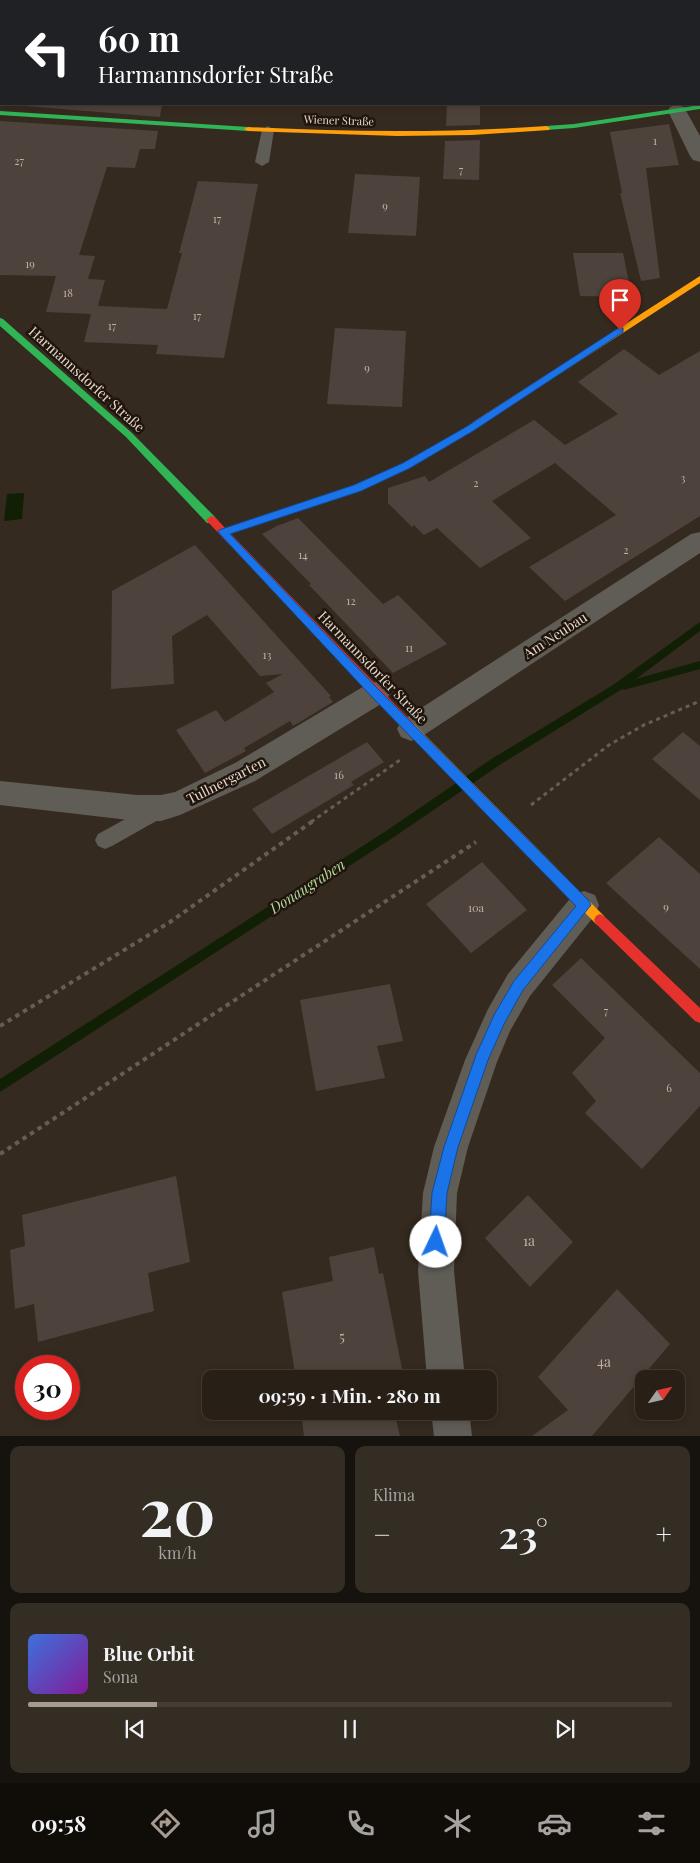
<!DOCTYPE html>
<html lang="de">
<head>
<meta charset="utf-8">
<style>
  :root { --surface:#282017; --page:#342d24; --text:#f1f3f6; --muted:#a5a3a1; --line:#443e36; --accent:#a79a8f }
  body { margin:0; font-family:"Playfair Display",serif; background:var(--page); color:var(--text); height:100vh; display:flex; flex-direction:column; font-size:19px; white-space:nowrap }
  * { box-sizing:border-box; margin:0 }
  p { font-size:16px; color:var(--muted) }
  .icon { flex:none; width:28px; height:28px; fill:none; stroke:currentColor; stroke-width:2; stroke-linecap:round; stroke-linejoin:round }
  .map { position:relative; height:1436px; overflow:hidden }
  .side { display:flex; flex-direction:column; gap:10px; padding:10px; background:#16120d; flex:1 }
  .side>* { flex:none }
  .top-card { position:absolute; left:0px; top:0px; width:700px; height:105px; box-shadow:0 2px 8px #0003,0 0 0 1px var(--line); background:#202124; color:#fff; overflow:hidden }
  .needle { width:32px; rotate:56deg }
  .tools { position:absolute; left:635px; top:1370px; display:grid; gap:10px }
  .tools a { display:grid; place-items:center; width:50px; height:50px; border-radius:10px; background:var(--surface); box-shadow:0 2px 8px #0003,0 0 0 1px var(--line); font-size:25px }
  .speed { position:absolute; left:15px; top:1355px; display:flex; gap:10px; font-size:25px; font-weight:700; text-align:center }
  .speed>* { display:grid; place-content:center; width:65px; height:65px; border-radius:50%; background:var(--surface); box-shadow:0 2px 8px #0003,0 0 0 1px var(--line); line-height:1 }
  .speed .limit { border:8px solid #d22; background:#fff; color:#111 }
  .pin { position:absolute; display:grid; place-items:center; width:42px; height:42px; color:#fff; margin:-51px -21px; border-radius:50% 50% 50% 0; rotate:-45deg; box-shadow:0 0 5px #0007 }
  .pin .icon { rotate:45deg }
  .me { position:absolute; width:55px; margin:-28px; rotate:3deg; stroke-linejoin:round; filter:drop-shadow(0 0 4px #0008) }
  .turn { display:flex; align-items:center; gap:18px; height:105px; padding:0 15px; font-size:22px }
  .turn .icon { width:65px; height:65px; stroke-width:2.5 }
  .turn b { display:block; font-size:35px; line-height:42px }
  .big { font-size:38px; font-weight:700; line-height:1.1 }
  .side .tile { flex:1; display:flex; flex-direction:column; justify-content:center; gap:8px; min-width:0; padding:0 18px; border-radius:10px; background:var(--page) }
  .side .dial { align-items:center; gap:0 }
  .dial b { font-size:65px; line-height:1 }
  .song { display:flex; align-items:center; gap:15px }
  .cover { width:60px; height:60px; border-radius:8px; background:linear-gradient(135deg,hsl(220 70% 55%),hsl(290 70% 35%)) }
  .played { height:5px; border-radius:2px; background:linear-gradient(90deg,var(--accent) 20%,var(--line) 20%) }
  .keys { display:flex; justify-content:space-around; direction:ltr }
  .heat { display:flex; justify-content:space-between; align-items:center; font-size:28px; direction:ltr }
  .side .tiles { flex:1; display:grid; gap:10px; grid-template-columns:1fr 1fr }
  .tile:last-child { grid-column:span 2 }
  .trip { position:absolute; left:202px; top:1370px; width:295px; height:50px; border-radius:10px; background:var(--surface); box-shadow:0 2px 8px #0003,0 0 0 1px var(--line); font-weight:700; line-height:50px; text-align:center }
  .tab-bar { display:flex; height:80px; justify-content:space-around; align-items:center; background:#100d09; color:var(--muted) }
  .tab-bar .icon { width:35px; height:35px }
  .tab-bar .selected { color:var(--accent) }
  .tab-bar b { font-size:22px; color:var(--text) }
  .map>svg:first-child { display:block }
  .water { fill:#111f05 }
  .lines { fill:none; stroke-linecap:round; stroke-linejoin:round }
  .stream { fill:#111f05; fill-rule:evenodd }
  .building { fill:#4e423c }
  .path-far1 { stroke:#635f58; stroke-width:3; stroke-dasharray:4 4; stroke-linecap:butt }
  .path { stroke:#635f58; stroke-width:4; stroke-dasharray:4.5 4.5; stroke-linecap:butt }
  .lane { fill:#605c56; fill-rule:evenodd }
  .street { fill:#605c56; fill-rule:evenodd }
  .fast { fill:#30b455; fill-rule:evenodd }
  .slow { fill:#ff9f0a; fill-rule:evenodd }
  .jam { fill:#e5322d; fill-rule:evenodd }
  .route { fill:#1a73e8; stroke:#114b97 }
  .labels { text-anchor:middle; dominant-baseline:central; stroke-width:5; stroke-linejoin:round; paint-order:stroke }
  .far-street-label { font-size:11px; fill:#e5d7cb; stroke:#1f150c }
  .number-label { font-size:11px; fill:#bfb2a7 }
  .street-label { font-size:14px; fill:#e5d7cb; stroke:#1f150c }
  .near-number-label { font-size:14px; fill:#bfb2a7 }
  .water-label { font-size:15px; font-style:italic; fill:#b2d69d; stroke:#1f150c }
</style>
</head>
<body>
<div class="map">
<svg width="700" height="1436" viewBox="0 0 700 1436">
  <rect width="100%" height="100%" fill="#352a1f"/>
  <path class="water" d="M 24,493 L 22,519 L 4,521 L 7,494 Z"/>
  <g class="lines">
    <path class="stream" d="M 700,622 L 700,631 L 636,679 L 700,661 L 700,669 L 624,690 L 622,689 L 501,764 L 394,837 L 0,1092 L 0,1079 L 386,831 L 493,758 L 613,685 Z"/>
  </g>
  <path class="building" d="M 0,104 L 162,104 L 160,117 Z
    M 480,104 L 480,125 L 446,126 L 447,105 Z
    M 0,121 L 158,131 L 155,149 L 140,149 L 135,168 L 107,167 L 79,255 L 95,256 L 88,279 L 105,280 L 98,306 L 167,309 L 182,253 L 179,253 L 198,181 L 258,184 L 224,358 L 156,354 L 158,345 L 84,342 L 91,314 L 46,312 L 56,276 L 0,275 Z
    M 669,124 L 679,165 L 646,168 L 660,278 L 641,281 L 620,193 L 622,193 L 610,132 Z
    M 480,140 L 479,180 L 443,179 L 445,141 Z
    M 355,174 L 420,177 L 416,236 L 348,233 Z
    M 573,253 L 623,253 L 632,297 L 580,296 Z
    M 335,328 L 406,331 L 402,407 L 327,404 Z
    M 624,349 L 659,375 L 700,351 L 700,516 L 565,601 L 529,567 L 616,515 L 555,463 L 492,501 L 531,538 L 480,568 L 437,528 L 424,535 L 414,525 L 412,527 L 388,503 L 388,488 L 425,476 L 429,482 L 534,420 L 565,445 L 618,414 L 578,382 Z
    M 298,518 L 383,604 L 398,595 L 447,644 L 393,673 L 309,585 L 311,584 L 262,534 L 277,526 Z
    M 195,545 L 331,696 L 329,697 L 333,702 L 293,726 L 290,721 L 244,748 L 246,751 L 205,773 L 176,730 L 216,710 L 225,722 L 274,692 L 266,683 L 283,674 L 260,676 L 207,615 L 172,636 L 174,684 L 111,689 L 112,591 Z
    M 683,732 L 700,746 L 700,800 L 652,759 Z
    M 367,742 L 384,762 L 351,782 L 354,785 L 272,834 L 252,809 Z
    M 659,837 L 700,874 L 700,969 L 606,883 Z
    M 482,862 L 527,910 L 471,953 L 426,904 Z
    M 581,958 L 700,1073 L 700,1106 L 642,1169 L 585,1113 L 596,1101 L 572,1073 L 605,1038 L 552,985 Z
    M 390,984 L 403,1041 L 377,1046 L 385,1078 L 316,1091 L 300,1000 Z
    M 176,1176 L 190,1262 L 148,1273 L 154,1311 L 38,1342 L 34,1304 L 15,1309 L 10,1250 L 25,1246 L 22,1215 Z
    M 528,1195 L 573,1242 L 530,1287 L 485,1238 Z
    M 374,1247 L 379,1274 L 383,1273 L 404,1379 L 296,1379 L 282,1292 L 333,1281 L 329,1257 Z
    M 617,1289 L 670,1344 L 592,1436 L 532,1436 L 568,1410 L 538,1377 Z
    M 301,1411 L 411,1411 L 411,1415 L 396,1419 L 400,1436 L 304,1436 Z"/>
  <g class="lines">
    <path class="path-far1" d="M 531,805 L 609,745 L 644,725 L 700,701
      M 311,822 L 400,760"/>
    <path class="path" d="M 0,1026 L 170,922 L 313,821
      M 0,1154 L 476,842"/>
    <path class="lane" d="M 268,126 L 274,130 L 269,162 L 262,166 L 255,162 L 262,130 Z
      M 160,800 L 167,803 L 170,809 L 167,815 L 112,846 L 105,849 L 98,846 L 95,840 L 98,834 Z"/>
    <path class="street" d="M 677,105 L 684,107 L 700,136 L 700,162 L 693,160 L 690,156 L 668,111 L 670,107 Z
      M 700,532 L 700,553 L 421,737 L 411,741 L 401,737 L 397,729 L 401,721 L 691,534 Z
      M 376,682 L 386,685 L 390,693 L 386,701 L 255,781 L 180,815 L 161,821 L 137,821 L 0,805 L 0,781 L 137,795 L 161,795 L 175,792 L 235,763 L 366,685 Z
      M 584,891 L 595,895 L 599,905 L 595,915 L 530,996 L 510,1031 L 497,1062 L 468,1147 L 457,1193 L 454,1271 L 465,1379 L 427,1379 L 418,1271 L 423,1193 L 434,1147 L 465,1060 L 488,1009 L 508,974 L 573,895 Z
      M 431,1411 L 469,1411 L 472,1436 L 434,1436 Z"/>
    <path class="fast" d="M 700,105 L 700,109 L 574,128 L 546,130 L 542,128 L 546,126 L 574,124 Z
      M 0,111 L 248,127 L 252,129 L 248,131 L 0,115 Z
      M 0,318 L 3,319 L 132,433 L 215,517 L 216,520 L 215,523 L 207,523 L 126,437 L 0,326 Z"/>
    <path class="slow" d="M 546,126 L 550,128 L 549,130 L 472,135 L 397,136 L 248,131 L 244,129 L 248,127 C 348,132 447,133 546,126 Z
      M 700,276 L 700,283 L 479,426 L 473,426 L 473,422 Z
      M 409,721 L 413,723 L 604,916 L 606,920 L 604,924 L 600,926 L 596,924 L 405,729 L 403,726 L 405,723 Z"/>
    <path class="jam" d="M 476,421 L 479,422 L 479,426 L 410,468 L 360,491 L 230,533 L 413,723 L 415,726 L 413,729 L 405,729 L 206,520 L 211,516 L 215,517 L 225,528 L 354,485 L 404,464 Z
      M 600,914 L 604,916 L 700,1008 L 700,1023 L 695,1021 L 596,924 L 594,920 L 596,916 Z"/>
  </g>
  <path class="route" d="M 620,327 L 623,328 L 623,332 L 473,431 L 410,468 L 361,491 L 230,534 L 379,690 L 589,901 L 591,905 L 523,990 L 504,1024 L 488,1060 L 458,1147 L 447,1193 L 444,1242 L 441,1248 L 436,1250 L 431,1248 L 429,1242 L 432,1193 L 444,1147 L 476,1055 L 494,1015 L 514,981 L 576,906 L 372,697 L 218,532 L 219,530 L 354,485 L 403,463 L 466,427 Z"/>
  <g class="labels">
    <g class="far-street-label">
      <text transform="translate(339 120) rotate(2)">Wiener Straße</text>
    </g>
    <g class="number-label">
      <text x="655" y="140">1</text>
      <text x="19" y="160">27</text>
      <text x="461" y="169">7</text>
      <text x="385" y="205">9</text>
      <text x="217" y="218">17</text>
      <text x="30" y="263">19</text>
      <text x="68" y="292">18</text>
      <text x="197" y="315">17</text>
      <text x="112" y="325">17</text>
      <text x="367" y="367">9</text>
      <text x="683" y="477">3</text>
      <text x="476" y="482">2</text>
      <text x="626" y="549">2</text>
      <text x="303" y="554">14</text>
      <text x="351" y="600">12</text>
      <text x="409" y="647">11</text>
      <text x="267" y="654">13</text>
      <text x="339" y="774">16</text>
      <text x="666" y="906">9</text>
      <text x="476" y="907">10a</text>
      <text x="606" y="1010">7</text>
      <text x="669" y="1087">6</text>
    </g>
    <g class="street-label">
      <text transform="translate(87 379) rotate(42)">Harmannsdorfer Straße</text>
      <text transform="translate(555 635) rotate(-33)">Am Neubau</text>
      <text transform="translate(373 667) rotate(46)">Harmannsdorfer Straße</text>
      <text transform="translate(226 780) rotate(-27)">Tullnergarten</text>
    </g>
    <g class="near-number-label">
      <text x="529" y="1240">1a</text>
      <text x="342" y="1336">5</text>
      <text x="604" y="1361">4a</text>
    </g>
    <g class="water-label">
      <text transform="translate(307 886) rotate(-33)">Donaugraben</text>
    </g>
  </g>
</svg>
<div class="tools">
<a><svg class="needle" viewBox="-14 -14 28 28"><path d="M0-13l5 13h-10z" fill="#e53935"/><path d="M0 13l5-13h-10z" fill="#a5a3a1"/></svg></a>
</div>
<div class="speed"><div class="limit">30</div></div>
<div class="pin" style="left:620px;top:330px;background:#d93025"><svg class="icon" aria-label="arrive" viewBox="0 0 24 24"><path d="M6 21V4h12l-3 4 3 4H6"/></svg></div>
<svg class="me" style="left:436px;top:1242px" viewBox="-20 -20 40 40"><circle r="19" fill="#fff"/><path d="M0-13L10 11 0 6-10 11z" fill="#1a73e8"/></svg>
<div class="trip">09:59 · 1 Min. · 280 m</div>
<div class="top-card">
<div class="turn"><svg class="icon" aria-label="left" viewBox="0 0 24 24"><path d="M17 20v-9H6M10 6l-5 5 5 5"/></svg><div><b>60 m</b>Harmannsdorfer Straße</div></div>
</div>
</div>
<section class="side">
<div class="tiles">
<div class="tile dial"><b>20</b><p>km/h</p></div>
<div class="tile"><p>Klima</p>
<div class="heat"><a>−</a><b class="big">23°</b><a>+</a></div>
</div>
<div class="tile">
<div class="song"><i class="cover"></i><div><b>Blue Orbit</b><p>Sona</p></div></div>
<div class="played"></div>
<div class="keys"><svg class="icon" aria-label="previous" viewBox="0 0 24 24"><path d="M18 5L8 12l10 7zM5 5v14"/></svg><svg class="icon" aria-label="pause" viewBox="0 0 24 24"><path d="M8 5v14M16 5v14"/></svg><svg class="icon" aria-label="next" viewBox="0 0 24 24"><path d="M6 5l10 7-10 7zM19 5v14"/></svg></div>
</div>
</div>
</section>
<nav class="tab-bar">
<b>09:58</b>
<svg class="icon selected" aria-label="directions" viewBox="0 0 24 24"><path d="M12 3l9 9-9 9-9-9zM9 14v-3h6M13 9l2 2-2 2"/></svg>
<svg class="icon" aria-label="music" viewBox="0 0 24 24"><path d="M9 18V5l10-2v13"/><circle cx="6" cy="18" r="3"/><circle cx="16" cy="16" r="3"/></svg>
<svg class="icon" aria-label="phone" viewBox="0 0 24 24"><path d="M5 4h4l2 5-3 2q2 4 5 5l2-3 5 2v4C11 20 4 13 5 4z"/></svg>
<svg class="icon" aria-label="climate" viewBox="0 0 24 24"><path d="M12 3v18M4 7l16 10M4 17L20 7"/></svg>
<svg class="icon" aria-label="car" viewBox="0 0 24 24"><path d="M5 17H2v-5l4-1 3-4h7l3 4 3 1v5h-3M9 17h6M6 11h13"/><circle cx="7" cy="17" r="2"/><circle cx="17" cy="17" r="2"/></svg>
<svg class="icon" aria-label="filters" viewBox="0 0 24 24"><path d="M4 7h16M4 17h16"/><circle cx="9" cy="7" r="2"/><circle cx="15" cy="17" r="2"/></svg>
</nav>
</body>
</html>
